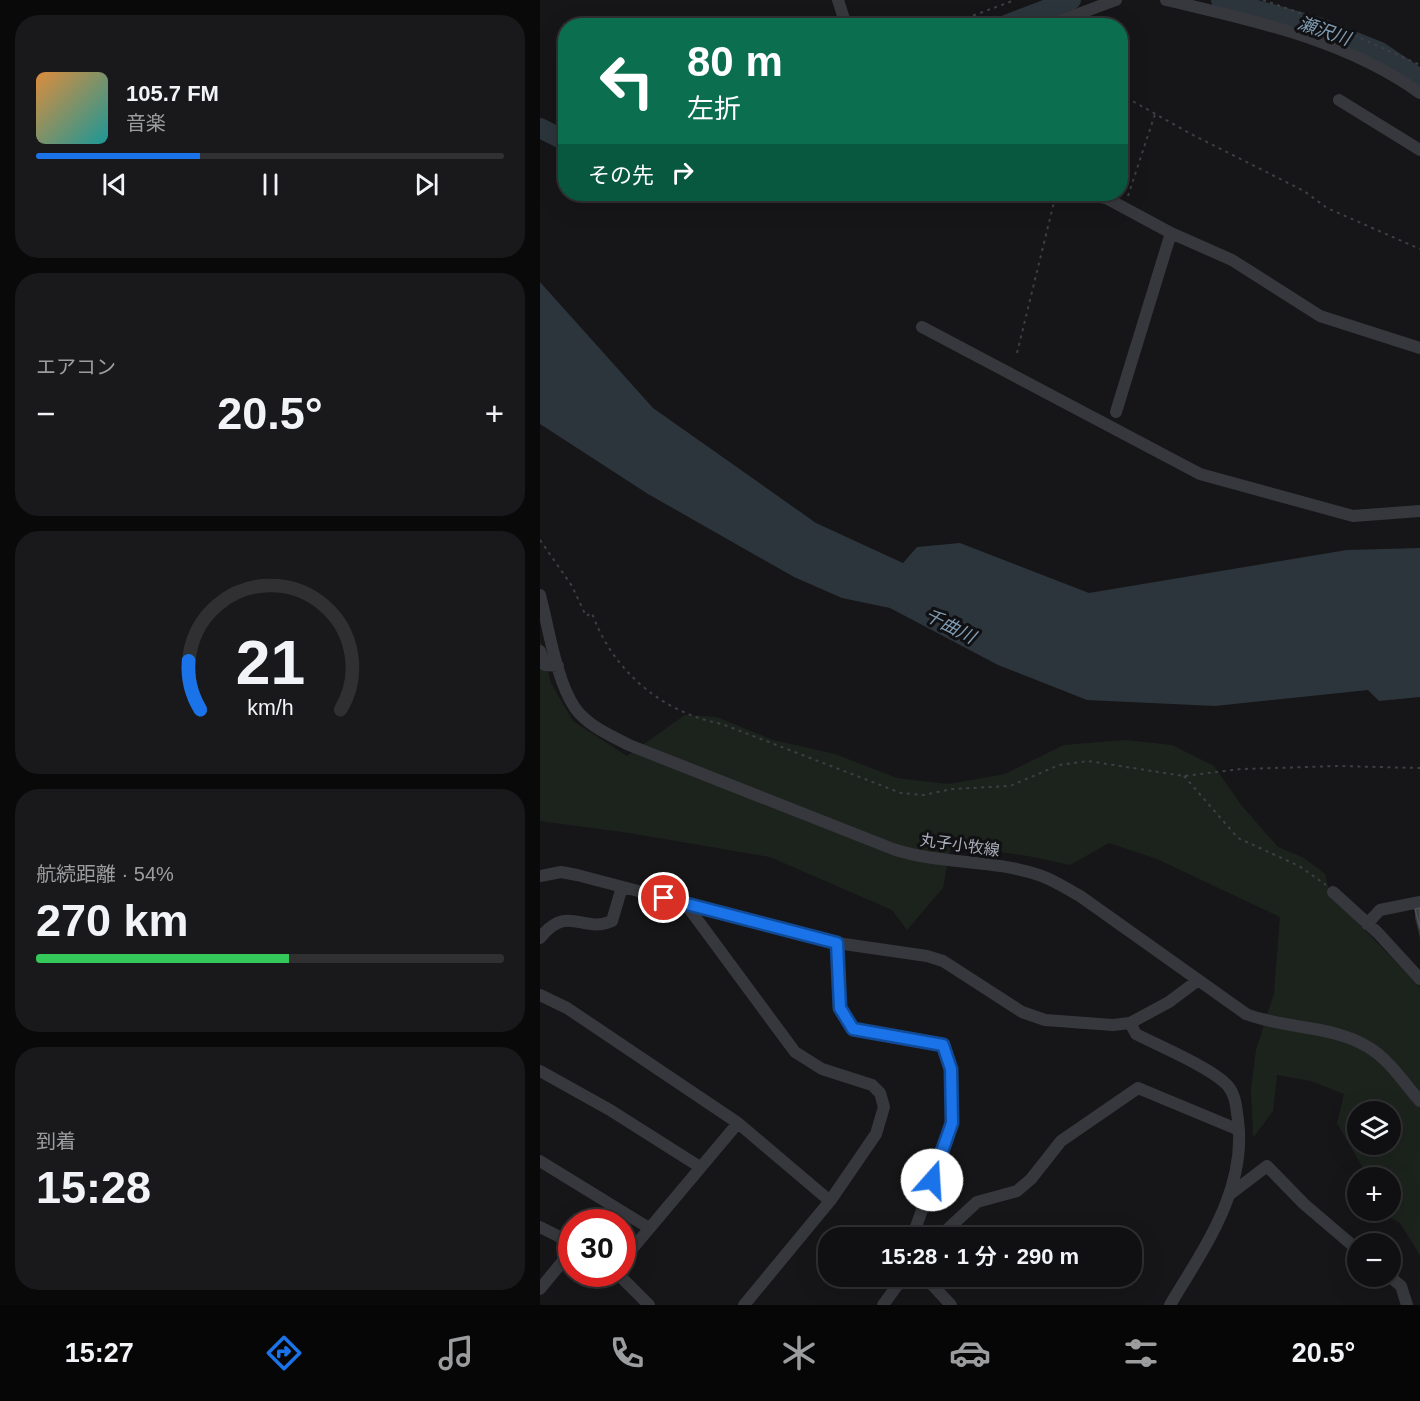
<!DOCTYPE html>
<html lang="ja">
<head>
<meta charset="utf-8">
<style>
  :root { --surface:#101012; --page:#19191b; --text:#f1f3f6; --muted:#9c9d9f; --line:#303032; --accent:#1a73e8 }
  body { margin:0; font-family:Arial,"Noto Sans JP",sans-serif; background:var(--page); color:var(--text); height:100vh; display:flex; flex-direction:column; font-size:22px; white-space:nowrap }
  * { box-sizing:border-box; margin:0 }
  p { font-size:20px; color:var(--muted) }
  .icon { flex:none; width:33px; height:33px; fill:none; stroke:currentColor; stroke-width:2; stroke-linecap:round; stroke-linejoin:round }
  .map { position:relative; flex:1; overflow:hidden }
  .drawer { display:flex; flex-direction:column; gap:15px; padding:15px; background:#09090a; width:540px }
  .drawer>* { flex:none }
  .top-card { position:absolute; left:18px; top:18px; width:570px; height:183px; border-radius:24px; box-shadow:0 6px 24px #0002,0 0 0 2px var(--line); background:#0b6e4f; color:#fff; overflow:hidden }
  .tools { position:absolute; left:807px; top:1101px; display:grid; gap:12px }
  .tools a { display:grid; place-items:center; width:54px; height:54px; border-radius:50%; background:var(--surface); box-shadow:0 6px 24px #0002,0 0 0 2px var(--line); font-size:30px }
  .speed { position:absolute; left:18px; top:1209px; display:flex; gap:12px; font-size:30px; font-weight:700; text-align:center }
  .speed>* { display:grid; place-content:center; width:78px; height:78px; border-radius:50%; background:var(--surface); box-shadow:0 6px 24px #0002,0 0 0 2px var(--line); line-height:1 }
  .speed .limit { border:9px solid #d22; background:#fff; color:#111 }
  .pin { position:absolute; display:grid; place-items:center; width:51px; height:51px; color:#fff; margin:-26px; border:3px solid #fff; border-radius:50%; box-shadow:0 2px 6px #0007 }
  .me { position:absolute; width:66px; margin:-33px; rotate:19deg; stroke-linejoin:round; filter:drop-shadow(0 0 4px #0008) }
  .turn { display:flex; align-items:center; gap:21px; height:126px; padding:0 30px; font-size:27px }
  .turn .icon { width:78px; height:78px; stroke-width:2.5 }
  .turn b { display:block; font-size:42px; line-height:51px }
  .then { display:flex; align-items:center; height:57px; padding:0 30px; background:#0003; gap:12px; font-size:22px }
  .big { font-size:45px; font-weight:600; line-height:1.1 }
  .drawer .card { flex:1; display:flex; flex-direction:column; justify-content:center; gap:9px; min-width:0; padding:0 21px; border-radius:24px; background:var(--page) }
  .drawer .dial { align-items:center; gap:0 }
  .dial svg { height:156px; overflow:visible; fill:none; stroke:var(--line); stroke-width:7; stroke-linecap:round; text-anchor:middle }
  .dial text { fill:var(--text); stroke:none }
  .song { display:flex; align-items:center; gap:18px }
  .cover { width:72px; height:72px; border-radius:9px; background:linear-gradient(135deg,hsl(30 70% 55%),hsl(180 70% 35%)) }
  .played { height:6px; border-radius:3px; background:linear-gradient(90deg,var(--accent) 35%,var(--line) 35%) }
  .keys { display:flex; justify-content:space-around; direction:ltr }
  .heat { display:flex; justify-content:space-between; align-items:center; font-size:33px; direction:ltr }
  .charge { height:9px; border-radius:4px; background:linear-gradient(90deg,#34c759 54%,var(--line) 0) }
  .trip { position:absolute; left:278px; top:1227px; width:324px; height:60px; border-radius:24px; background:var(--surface); box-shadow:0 6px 24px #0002,0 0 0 2px var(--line); font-weight:600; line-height:60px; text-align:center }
  .tab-bar { display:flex; height:96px; justify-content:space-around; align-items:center; background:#060607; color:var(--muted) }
  .tab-bar .icon { width:42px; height:42px }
  .tab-bar .selected { color:var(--accent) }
  .tab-bar b { font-size:27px; color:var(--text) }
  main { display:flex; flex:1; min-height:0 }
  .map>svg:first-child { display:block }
  .green { fill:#1c231d; fill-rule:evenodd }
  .water { fill:#2c353c }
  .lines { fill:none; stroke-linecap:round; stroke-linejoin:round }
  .river { stroke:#2c353c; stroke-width:20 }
  .path { stroke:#3d3f44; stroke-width:2; stroke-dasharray:3 4.5; stroke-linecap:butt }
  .minor { stroke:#37383d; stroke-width:12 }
  .wall { fill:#323236 }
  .building { fill:#3f3f44; stroke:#4f5156; stroke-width:1.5 }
  .route-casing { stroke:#114b97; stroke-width:15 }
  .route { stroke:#1a73e8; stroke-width:10 }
  .labels { text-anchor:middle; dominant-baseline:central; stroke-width:6; stroke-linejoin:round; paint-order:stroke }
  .street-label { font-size:16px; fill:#a8adb8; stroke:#111113 }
  .water-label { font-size:18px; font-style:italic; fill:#7f9bb3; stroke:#111113 }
</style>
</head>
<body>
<main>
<section class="drawer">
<div class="card">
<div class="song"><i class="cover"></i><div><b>105.7 FM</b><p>音楽</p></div></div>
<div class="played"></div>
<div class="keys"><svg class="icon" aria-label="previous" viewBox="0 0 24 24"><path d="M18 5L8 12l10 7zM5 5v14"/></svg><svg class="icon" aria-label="pause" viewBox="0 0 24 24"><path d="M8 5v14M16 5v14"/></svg><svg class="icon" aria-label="next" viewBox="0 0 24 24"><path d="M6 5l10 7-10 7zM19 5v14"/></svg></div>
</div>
<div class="card"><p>エアコン</p>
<div class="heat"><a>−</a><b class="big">20.5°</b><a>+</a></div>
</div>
<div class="card dial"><svg viewBox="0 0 100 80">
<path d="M14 69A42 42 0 1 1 86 69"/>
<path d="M14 69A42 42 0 0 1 8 44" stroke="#1a73e8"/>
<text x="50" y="56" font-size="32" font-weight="700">21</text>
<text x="50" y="72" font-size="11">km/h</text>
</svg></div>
<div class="card"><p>航続距離 · 54%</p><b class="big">270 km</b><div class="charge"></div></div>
<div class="card"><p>到着</p><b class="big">15:28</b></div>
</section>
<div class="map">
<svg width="880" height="1305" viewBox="0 0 880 1305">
  <rect width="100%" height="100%" fill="#161618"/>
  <path class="green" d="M 0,639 L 11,683 L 33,721 L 87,756 L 145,715 L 177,717 L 233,740 L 295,754 L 357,778 L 408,784 L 465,774 L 524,745 L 585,740 L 632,745 L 674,766 L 702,806 L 738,847 L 764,858 L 785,874 L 790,894 L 880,987 L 880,1256 L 860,1223 L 839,1211 L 850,1210 L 850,1178 L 828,1177 L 797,1123 L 804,1094 L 771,1081 L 737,1075 L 733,1111 L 713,1138 L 711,1088 L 716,1050 L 734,993 L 740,917 L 617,859 L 569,843 L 530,865 L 488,856 L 411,845 L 403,888 L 367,930 L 352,910 L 230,857 L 89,833 L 0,821 ZM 818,1112 L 850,1112 L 850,1144 L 818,1144 Z"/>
  <path class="water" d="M 0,282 L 113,408 L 276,523 L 363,563 L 377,547 L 420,543 L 549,593 L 807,550 L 880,548 L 880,697 L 839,701 L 828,690 L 675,706 L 547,700 L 458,665 L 350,608 L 302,598 L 254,577 L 108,494 L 0,424 Z"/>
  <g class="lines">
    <path class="river" d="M 681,0 L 781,28 L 840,52 L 880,79
      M 463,26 L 531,0
      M 0,128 L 26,141"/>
    <path class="path" d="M 723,0 L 785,22 L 880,65
      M 405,26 L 475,0
      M 580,94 L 651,134 L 764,191 L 787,208 L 880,249
      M 588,196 L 615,114
      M 477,353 L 516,194
      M 0,540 L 32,586 L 46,616 L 52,613 C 72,670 122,713 182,724 L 361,793 L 383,795 L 412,789 L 470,786 L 519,765 L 548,761 L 644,776 L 701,769 L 799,766 L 880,768
      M 644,776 L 698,838 L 759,866 L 786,885"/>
    <path class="minor" d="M 298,0 L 305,22 L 303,26
      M 626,0 C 715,21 804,39 880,93
      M 506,26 L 576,0
      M 799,100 L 880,150
      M 546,194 L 566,198 L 631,233 L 692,260 L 780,316 L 880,348
      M 382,327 L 660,474 L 813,516 L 880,511
      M 576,412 L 631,233
      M 0,595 C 9,629 16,680 35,708 C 48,726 70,735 89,745 L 353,849 C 401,865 452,859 499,875 C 514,880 527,889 540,896 L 706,1014 C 745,1029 792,1025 828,1047 C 849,1059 864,1083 880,1101
      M 0,651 L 5,665 L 18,666
      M 0,876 L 21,872 L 37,875 L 297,943 L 387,956 L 403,961 L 482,1012 L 505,1020 L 573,1025 L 590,1023 L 629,1002 L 657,981
      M 793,892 L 838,933 L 880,979
      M 145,903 L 255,1052 L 282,1069 L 332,1085 L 340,1093 L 344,1107 L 336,1134 L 290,1201 L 204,1305
      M 827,924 L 840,910 L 880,902
      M 0,938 C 28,903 42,934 72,921 L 82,887
      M 297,943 L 300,1008 L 313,1029 L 403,1045 L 411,1069 L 413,1123 L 372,1238
      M 0,995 L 27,1008 L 198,1123 L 290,1201
      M 590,1023 L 596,1034 C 619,1046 672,1068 688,1086 C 696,1096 696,1107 698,1120 C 707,1189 664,1248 630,1305
      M 0,1071 L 70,1110 L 160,1167
      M 0,1161 L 109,1228
      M 689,1195 L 727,1166 L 764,1204 L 818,1250
      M 0,1227 L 32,1243
      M 398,1238 L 437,1202 L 477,1191 L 491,1179 L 521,1141 L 598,1088 L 699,1130
      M 82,1261 L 198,1123
      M 78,1274 L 109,1305
      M 384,1276 L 411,1305
      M 849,1276 L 861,1286 L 867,1305
      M 0,1289 L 32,1250
      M 343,1305 L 364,1276"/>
  </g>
  <path class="wall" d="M 880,908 L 880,938 L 875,918 L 875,909 Z"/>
  <path class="building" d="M 880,908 L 880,929 L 875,909 Z"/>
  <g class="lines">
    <g class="route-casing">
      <path id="route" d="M 124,898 L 297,943 L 300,1008 L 313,1029 L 403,1045 L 411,1069 L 412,1123 L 392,1180"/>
    </g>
    <use href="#route" class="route"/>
  </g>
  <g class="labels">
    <g class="street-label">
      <text transform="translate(420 845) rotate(8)">丸子小牧線</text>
    </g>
    <g class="water-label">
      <text transform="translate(784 31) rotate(19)">瀬沢川</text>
      <text transform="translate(410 626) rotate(27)">千曲川</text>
    </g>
  </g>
</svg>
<div class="tools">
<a><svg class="icon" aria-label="layers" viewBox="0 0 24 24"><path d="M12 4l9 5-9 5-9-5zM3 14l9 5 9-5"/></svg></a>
<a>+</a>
<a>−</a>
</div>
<div class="speed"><div class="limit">30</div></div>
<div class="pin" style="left:124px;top:898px;background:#d93025"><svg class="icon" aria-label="arrive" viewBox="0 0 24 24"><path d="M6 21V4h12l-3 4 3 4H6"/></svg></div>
<svg class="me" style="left:392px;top:1180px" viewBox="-20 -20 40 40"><circle r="19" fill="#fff"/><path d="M0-13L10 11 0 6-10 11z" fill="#1a73e8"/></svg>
<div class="trip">15:28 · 1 分 · 290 m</div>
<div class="top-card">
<div class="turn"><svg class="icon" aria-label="left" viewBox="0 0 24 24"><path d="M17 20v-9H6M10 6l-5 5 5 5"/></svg><div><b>80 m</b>左折</div></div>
<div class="then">その先<svg class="icon" aria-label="right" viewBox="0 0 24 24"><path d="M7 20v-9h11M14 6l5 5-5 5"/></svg></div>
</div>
</div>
</main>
<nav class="tab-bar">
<b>15:27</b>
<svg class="icon selected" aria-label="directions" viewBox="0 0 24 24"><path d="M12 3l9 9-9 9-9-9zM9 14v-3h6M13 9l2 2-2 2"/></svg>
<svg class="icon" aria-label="music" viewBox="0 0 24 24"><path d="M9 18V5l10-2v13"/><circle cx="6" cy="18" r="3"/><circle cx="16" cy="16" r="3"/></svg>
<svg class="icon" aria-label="phone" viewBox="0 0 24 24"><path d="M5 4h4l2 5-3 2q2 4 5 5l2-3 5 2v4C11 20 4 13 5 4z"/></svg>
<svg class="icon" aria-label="climate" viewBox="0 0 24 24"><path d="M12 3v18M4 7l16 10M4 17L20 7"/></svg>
<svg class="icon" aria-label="car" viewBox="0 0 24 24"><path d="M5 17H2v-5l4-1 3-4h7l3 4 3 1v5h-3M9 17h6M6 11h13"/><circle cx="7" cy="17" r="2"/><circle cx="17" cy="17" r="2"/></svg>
<svg class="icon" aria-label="filters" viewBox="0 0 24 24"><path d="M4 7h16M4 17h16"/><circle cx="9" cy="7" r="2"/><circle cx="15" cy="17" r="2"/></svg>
<b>20.5°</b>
</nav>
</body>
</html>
